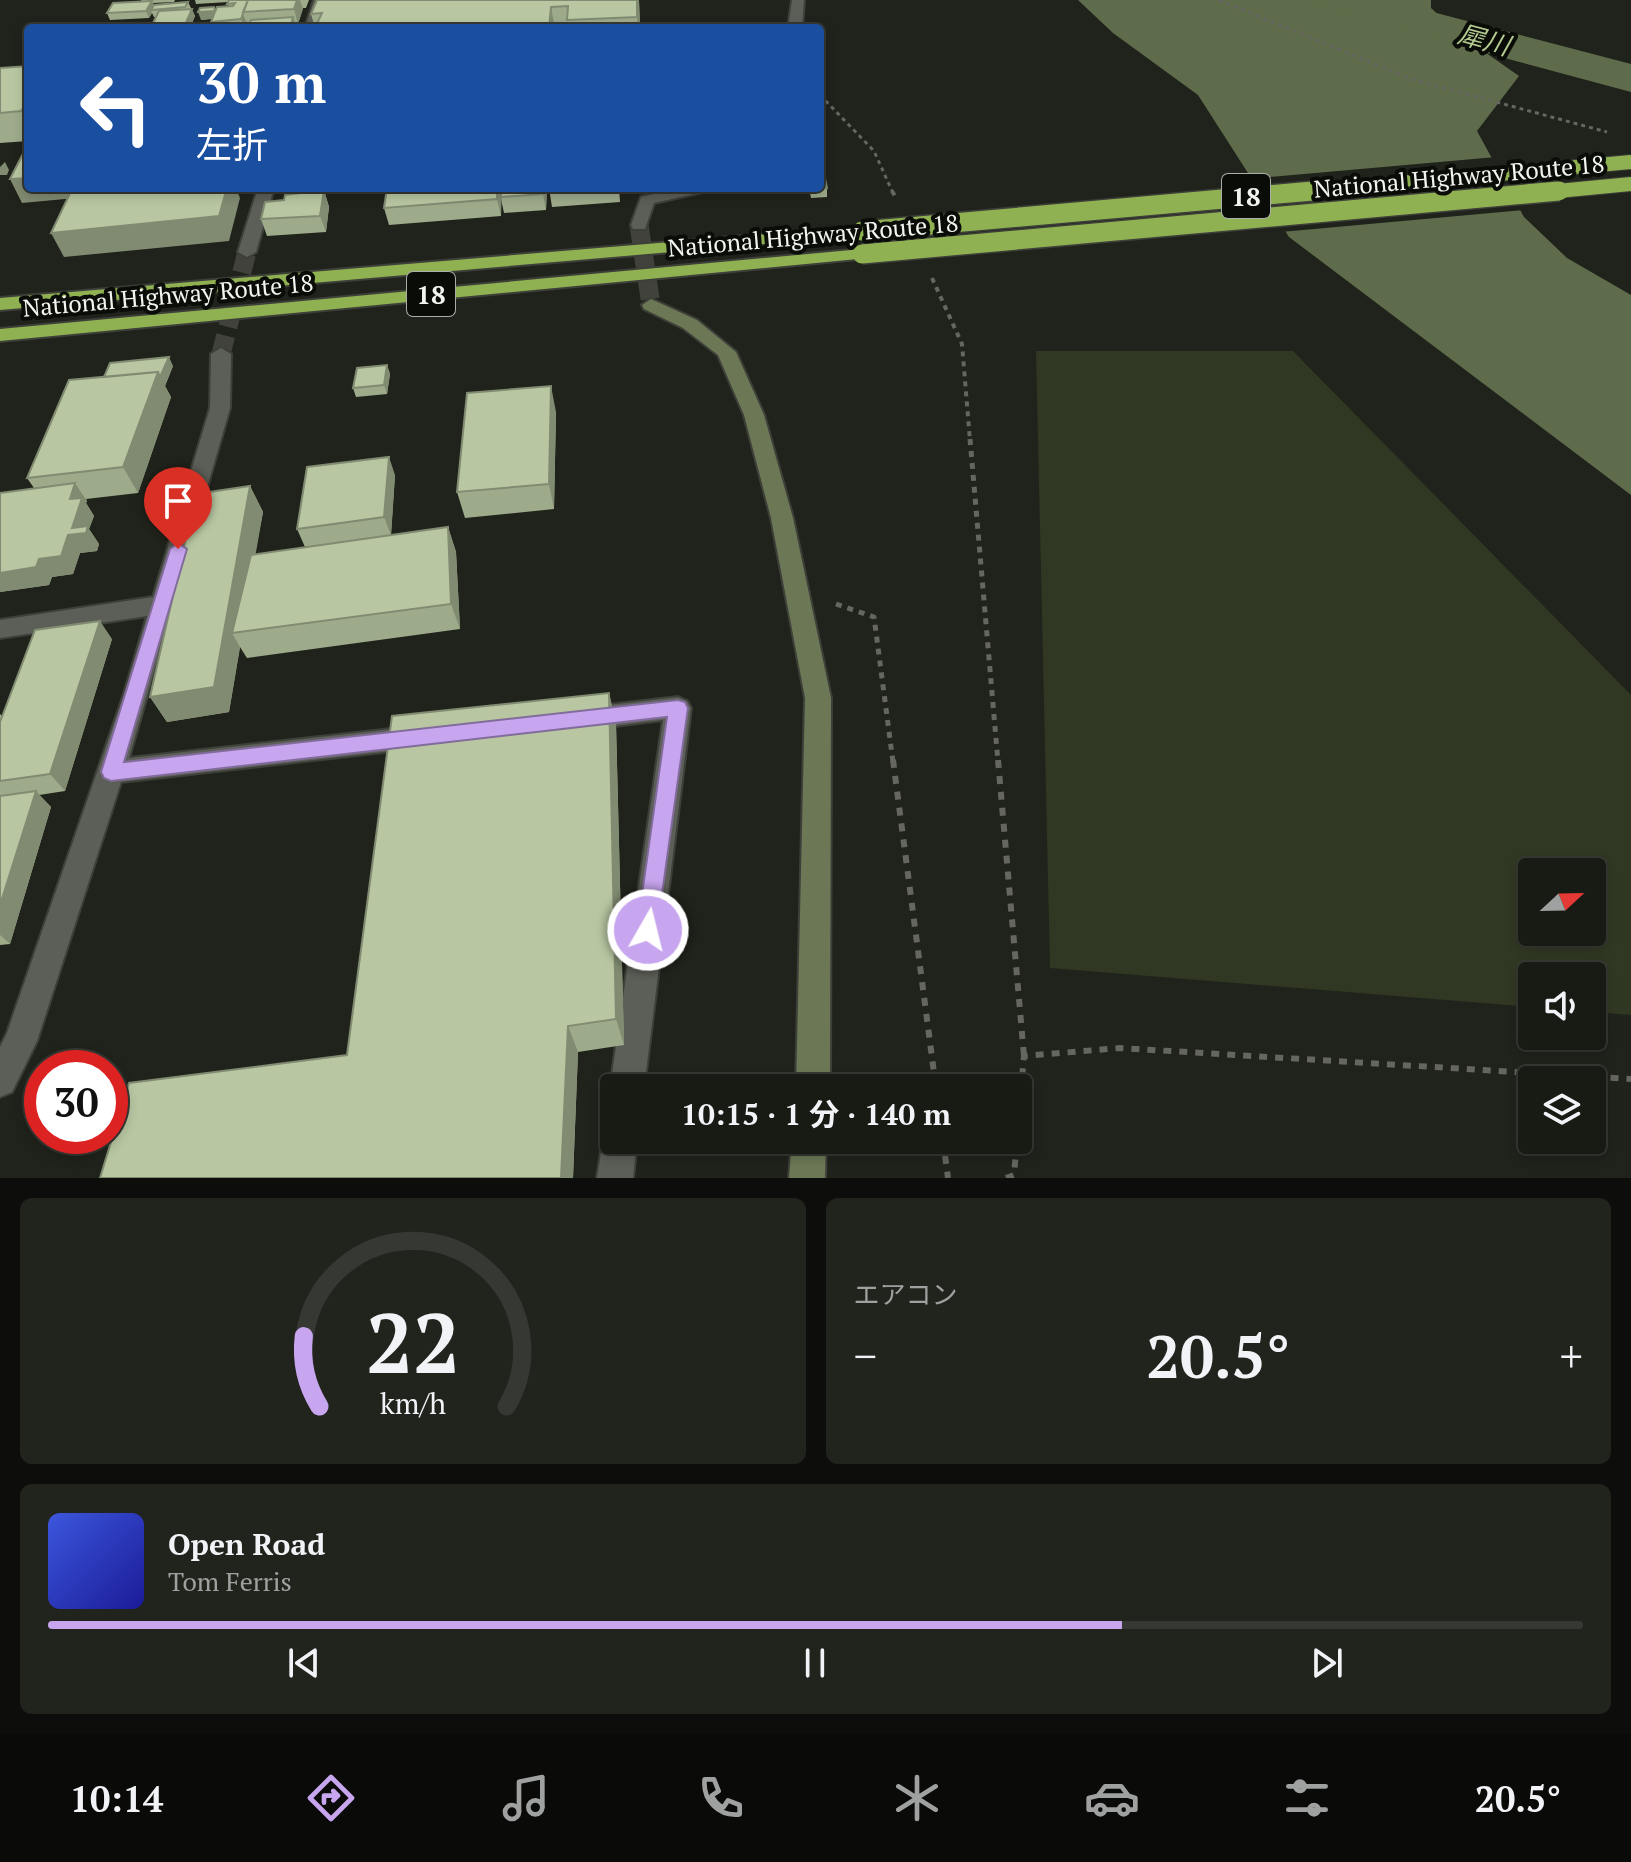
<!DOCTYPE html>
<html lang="ja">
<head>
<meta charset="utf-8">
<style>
  :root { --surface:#181a14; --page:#21231d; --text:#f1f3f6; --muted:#9fa1a0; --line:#363834; --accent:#c8a6ef }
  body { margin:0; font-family:"PT Serif","Noto Sans JP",serif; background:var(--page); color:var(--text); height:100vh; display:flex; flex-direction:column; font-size:30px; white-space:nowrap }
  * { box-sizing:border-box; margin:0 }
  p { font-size:26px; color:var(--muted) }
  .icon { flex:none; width:44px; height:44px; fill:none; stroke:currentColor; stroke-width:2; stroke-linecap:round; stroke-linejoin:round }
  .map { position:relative; height:1178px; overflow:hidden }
  .drawer { display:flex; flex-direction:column; gap:20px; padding:20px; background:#0d0e0b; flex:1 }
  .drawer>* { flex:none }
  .guide { position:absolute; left:24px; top:24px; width:800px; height:168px; border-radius:8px; box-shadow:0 4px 12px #0003,0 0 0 2px var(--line); background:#1a4fa0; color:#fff; overflow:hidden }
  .needle { width:52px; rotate:68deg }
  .buttons { position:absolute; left:1518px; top:858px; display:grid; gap:16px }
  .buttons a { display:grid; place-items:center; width:88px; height:88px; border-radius:8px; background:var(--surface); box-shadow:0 4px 12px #0003,0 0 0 2px var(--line); font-size:40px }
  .speed { position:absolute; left:24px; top:1050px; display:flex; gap:16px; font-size:40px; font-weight:700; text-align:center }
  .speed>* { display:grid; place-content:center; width:104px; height:104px; border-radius:50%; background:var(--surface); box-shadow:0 4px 12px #0003,0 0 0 2px var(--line); line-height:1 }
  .speed .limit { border:12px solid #d22; background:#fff; color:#111 }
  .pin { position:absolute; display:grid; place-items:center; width:68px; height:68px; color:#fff; margin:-82px -34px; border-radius:50% 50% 50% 0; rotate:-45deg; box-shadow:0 0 8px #0007 }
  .pin .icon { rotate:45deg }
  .me { position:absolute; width:88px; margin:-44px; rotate:8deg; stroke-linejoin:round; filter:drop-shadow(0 0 6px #0008) }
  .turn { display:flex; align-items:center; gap:28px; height:168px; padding:0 40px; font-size:36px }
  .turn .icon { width:104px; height:104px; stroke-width:2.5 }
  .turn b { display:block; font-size:56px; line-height:68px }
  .big { font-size:60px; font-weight:700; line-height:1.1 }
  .drawer .card { flex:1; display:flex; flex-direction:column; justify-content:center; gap:12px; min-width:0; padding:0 28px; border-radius:12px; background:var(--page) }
  .drawer .dial { align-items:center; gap:0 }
  .dial svg { height:208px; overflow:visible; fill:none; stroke:var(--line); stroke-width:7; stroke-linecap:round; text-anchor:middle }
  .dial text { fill:var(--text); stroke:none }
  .song { display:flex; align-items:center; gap:24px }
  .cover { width:96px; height:96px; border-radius:12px; background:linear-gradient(135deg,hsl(230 70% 55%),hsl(240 70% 35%)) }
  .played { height:8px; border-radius:4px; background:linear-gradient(90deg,var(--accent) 70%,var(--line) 70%) }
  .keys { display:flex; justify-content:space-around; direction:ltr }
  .heat { display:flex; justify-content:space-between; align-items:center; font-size:44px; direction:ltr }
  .drawer .tiles { flex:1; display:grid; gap:20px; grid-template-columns:1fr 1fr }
  .card:last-child { grid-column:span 2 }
  .trip { position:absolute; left:600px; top:1074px; width:432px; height:80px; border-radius:8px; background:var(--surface); box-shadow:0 4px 12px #0003,0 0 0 2px var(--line); font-weight:700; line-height:80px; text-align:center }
  .tab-bar { display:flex; height:128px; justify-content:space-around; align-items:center; background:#0a0a08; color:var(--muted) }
  .tab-bar .icon { width:56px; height:56px }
  .tab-bar .on { color:var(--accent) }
  .tab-bar b { font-size:36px; color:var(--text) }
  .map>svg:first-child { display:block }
  .green { fill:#303823; fill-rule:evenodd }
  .water { fill:#5f6c4b }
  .pier { fill:#20231b }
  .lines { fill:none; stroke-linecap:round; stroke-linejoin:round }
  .river { fill:#5f6c4b; fill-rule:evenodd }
  .street-tunnel { stroke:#40423b; stroke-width:19; stroke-dasharray:19 9; stroke-linecap:butt }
  .street-casing { stroke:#3d3f39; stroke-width:4 }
  .secondary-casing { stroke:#3d3f39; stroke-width:4 }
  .highway-casing { stroke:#3d3f39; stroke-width:4 }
  .path-far3 { stroke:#64665f; stroke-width:3; stroke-dasharray:4 4; stroke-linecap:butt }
  .path-far2 { stroke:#64665f; stroke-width:4; stroke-dasharray:5 5; stroke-linecap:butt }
  .path-far1 { stroke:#64665f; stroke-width:5; stroke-dasharray:6 6; stroke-linecap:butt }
  .path { stroke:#64665f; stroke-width:6; stroke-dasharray:8 8; stroke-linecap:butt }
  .street { fill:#5c5f57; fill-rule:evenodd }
  .secondary { fill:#6c7855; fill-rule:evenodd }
  .highway { fill:#90b151; fill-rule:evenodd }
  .highway-bridge-far1-casing { stroke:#3d3f39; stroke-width:16; stroke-linecap:butt }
  .highway-bridge-casing { stroke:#3d3f39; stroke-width:22; stroke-linecap:butt }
  .highway-bridge-far1 { stroke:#90b151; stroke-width:14 }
  .highway-bridge { stroke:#90b151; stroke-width:19 }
  .wall { fill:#9eab8b }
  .shaded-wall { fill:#818b71 }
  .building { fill:#b8c7a2; stroke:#818b71; stroke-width:2 }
  .route { fill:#c8a6ef; stroke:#826c9b; stroke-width:2 }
  .labels { text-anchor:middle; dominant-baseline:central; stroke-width:8; stroke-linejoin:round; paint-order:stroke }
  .far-street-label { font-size:24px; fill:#f2f4ef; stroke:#0a0c08 }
  .far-water-label { font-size:26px; font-style:italic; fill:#b4cb90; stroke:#0a0c08 }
  .shield { fill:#0a0c08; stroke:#acaeaa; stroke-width:2 }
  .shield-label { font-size:26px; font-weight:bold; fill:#f2f4ef }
</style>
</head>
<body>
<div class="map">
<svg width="1631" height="1178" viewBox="0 0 1631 1178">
  <rect width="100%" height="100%" fill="#20231b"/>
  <path class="green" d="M 1036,351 L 1293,351 L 1631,695 L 1631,1015 L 1592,1012 L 1592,976 L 1532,976 L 1532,1007 L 1050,968 ZM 1532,872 L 1592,872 L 1592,932 L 1532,932 Z"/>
  <path class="water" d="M 1078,0 L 1431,0 L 1431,8 L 1459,34 L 1519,76 L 1477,131 L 1524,217 L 1567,258 L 1631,295 L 1631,495 L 1289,237 L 1198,95 L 1113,33 Z"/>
  <path class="pier" d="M 1496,157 L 1524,210 L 1281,232 L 1246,179 Z"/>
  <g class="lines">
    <path class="river" d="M 1317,0 L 1387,0 L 1631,64 L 1631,92 L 1323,9 Z"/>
    <path class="street-tunnel" d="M 639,225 L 651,305
      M 221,354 L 247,252"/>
    <g class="street-casing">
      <path id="street" d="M 314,0 L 326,0 L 319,28 L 305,28 Z
        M 792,0 L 804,0 L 802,28 L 788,28 Z
        M 258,188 L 274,188 L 256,252 L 247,257 L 238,252 Z
        M 679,188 L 709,188 L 707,191 L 654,203 L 645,229 L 633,229 L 631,225 L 641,197 Z
        M 221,348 L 231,354 L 230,408 L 129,758 L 419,726 L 429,729 L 432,737 L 429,745 L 419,748 L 121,782 L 37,1041 L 12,1092 L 0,1097 L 0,1047 L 7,1033 L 123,697 L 147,616 L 0,638 L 0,620 L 153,597 L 210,408 L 211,354 Z
        M 678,697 L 687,701 L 691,708 L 644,1088 L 614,1088 L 614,1097 L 610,1088 L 663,720 L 582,730 L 573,727 L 569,719 L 573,711 L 582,708 Z
        M 614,1125 L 614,1140 L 637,1140 L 633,1178 L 597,1178 L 603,1140 L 608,1128 Z"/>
    </g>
    <g class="secondary-casing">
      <path id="secondary" d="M 651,299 L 697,320 L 736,352 L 764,415 L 793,518 L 831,698 L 830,1088 L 796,1088 L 805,698 L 771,518 L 744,415 L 718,355 L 683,328 L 644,309 L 642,305 Z
        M 792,1140 L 826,1140 L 825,1178 L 789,1178 Z"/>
    </g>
    <g class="highway-casing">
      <path id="highway" d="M 862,226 L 868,227 L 871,231 L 868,235 L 0,310 L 0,298 Z
        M 862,249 L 871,254 L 868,258 L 0,341 L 0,329 Z"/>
    </g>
    <path class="path-far3" d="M 1219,0 L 1411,79 L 1607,132
      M 820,95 L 874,151 L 893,193"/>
    <path class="path-far2" d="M 892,191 L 895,196
      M 932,278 L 962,344 L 970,441"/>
    <path class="path-far1" d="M 970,439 L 998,762
      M 836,604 L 874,617 L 893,762"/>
    <path class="path" d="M 893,760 L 936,1088
      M 998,760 L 1024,1056
      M 1018,1124 L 1024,1056 L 1120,1048 L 1631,1079
      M 943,1140 L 948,1178
      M 1006,1178 L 1014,1175 L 1017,1140"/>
    <use href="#street" class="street"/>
    <use href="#secondary" class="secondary"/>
    <use href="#highway" class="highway"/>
    <g class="highway-bridge-far1-casing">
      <path id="highway-bridge-far1" d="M 1290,193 L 1631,162
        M 1537,193 L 1631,184"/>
    </g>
    <g class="highway-bridge-casing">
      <path id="highway-bridge" d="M 862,231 L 1313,191
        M 862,254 L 1559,191"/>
    </g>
    <use href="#highway-bridge-far1" class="highway-bridge-far1"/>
    <use href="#highway-bridge" class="highway-bridge"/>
  </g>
  <path class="wall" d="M 141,0 L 175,0 L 174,2 L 153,3 L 154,5 L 188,2 L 195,16 L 190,28 L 152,28 L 157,17 L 154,17 L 152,13 L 149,18 L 110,20 L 107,13 L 142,2 Z
    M 195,0 L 309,0 L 306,8 L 303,8 L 298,24 L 296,24 L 297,28 L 248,28 L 246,21 L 244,27 L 214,28 L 211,22 L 212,19 L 201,20 L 214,7 L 216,11 L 228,6 L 228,2 L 196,4 Z
    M 317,0 L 639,0 L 640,28 L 315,28 L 311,14 Z
    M 28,66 L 28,141 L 0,143 L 0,68 Z
    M 387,188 L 547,188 L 546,210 L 504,213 L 501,199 L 501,216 L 389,225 L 384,208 Z
    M 549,188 L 619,188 L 620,202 L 552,207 Z
    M 809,188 L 827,188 L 827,197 L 811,198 Z
    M 324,190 L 329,207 L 326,232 L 267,236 L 261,219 L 284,200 Z
    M 387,365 L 390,374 L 387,394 L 356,397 L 353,388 Z
    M 173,366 L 165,386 L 171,397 L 138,493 L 86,499 L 87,501 L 86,503 L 94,516 L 89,529 L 99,544 L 97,551 L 80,553 L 73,574 L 52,577 L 49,585 L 0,592 L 0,493 L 34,488 L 27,478 L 104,377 Z
    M 556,412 L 554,509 L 465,518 L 457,492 Z
    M 395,475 L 391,535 L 448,527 L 456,552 L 460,629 L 247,658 L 240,647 L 229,712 L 167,722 L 150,697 L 250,486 L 263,512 L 255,554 L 376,537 L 305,547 L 297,529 Z
    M 112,639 L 65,791 L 39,795 L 51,807 L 10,944 L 0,945 L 0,714 L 2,716 Z
    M 609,693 L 616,724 L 624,1045 L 578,1052 L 573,1178 L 100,1178 L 347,1055 Z"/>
  <path class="shaded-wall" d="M 297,0 L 300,0 L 303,9 L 298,24 L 294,9 Z
    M 637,0 L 639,0 L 640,28 L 638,28 L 637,17 Z
    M 152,1 L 155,9 L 151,10 L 152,13 L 149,18 L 146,11 Z
    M 214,7 L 217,18 L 201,20 L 198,12 Z
    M 551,7 L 555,28 L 549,28 Z
    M 192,9 L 195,16 L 190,28 L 186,28 L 185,25 Z
    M 243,14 L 246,21 L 244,27 L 241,19 Z
    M 293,17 L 297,28 L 290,28 Z
    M 28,100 L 28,125 L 21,111 Z
    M 5,162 L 9,170 L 7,175 L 0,175 L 0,167 Z
    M 28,178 L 28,188 L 157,188 L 97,196 L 22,203 L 10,179 Z
    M 227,188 L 236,188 L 240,198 L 229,241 L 64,257 L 51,233 Z
    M 497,188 L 502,188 L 501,216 L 497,199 Z
    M 543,188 L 547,188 L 546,210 L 543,194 Z
    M 324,190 L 329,207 L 326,232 L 320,216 Z
    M 169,357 L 173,366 L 165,386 L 171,397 L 138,493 L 123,467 L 158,372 Z
    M 387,365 L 390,374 L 387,394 L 384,385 Z
    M 551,386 L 556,412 L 554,509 L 549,484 Z
    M 389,457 L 395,475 L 391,535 L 384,517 Z
    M 75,483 L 87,501 L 86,503 L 94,516 L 89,529 L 99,544 L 97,551 L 80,553 L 73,574 L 52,577 L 49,585 L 0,592 L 0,573 L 39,559 L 68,535 L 72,528 L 70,499 Z
    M 250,486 L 263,512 L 242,632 L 232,633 L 240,647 L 229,712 L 167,722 L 150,697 Z
    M 448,527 L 456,552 L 460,629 L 451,604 Z
    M 100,621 L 112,639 L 65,791 L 50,774 Z
    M 609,693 L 616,724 L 624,1045 L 616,1019 Z
    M 36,791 L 51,807 L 10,944 L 0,935 L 0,905 Z
    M 568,1026 L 578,1052 L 573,1178 L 561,1178 Z"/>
  <path class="building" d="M 229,0 L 248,0 L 241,19 L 211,22 L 217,7 L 233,6 L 235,3 L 227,4 Z
    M 248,0 L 297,0 L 294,9 L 243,12 Z
    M 317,0 L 637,0 L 637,17 L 567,20 L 568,6 L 551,7 L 549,28 L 315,28 L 322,13 L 311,14 Z
    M 152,1 L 146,11 L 107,13 L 113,3 Z
    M 188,2 L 185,7 L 151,10 L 154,5 Z
    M 214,7 L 215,11 L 198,12 L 200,8 Z
    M 192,9 L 185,25 L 151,27 L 159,11 Z
    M 293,17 L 290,28 L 248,28 L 251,20 Z
    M 28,66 L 28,100 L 21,111 L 0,113 L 0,68 Z
    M 27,146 L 28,178 L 10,179 Z
    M 820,174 L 824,174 L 827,188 L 811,189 L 810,188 L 820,188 Z
    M 84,188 L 227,188 L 219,216 L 51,233 L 72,189 Z
    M 387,188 L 497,188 L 497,199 L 384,208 Z
    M 501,188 L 543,188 L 543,194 L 501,197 Z
    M 549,188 L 583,188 L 549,191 Z
    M 324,190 L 320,216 L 261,219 L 265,202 L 284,200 L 285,195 Z
    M 169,357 L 160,377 L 158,372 L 104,377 L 110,363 Z
    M 387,365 L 384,385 L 353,388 L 357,368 Z
    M 158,372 L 123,467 L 27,478 L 69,380 Z
    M 551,386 L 549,484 L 457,492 L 467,393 Z
    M 389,457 L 384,517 L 297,529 L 307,467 Z
    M 75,483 L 70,499 L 82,498 L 72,528 L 88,526 L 86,533 L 68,535 L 61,556 L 39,559 L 36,567 L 0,573 L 0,493 Z
    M 250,486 L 214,687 L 150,697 L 196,494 Z
    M 448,527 L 451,604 L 232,633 L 251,555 Z
    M 100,621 L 50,774 L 0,781 L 0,722 L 35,630 Z
    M 609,693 L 616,1019 L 568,1026 L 561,1178 L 100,1178 L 129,1083 L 347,1055 L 392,716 Z
    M 36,791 L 0,905 L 0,796 Z"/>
  <path class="route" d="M 178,543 L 187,549 L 124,762 L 678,700 L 685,702 L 688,708 L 656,937 L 648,940 L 640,937 L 637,930 L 667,717 L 111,781 L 104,778 L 101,772 L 170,549 Z"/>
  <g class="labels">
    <g class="far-street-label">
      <text transform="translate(1459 176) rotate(-5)">National Highway Route 18</text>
      <text transform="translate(813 235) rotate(-5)">National Highway Route 18</text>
      <text transform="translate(168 295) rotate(-5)">National Highway Route 18</text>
    </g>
    <g class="far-water-label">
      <text transform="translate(1484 39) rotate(15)">犀川</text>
    </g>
    <g class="shield">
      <rect x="1222" y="174" width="48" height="44" rx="6"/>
      <rect x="407" y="272" width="48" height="44" rx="6"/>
    </g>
    <g class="shield-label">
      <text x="1246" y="196">18</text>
      <text x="431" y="294">18</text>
    </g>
  </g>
</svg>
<div class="buttons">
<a><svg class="needle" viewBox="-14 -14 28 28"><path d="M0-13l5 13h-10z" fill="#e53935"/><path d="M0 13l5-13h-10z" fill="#9fa1a0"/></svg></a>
<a><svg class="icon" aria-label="sound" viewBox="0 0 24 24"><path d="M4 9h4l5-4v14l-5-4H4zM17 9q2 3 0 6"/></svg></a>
<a><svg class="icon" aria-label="layers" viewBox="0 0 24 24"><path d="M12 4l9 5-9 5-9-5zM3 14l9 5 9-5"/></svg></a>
</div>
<div class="speed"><div class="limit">30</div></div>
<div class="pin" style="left:178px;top:549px;background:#d93025"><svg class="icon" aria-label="arrive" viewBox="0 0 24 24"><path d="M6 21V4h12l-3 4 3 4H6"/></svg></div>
<svg class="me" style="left:648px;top:930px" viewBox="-20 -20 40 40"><circle r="17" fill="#c8a6ef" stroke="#fff" stroke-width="3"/><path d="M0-11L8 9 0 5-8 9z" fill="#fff"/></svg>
<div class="trip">10:15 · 1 分 · 140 m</div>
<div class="guide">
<div class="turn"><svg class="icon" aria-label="left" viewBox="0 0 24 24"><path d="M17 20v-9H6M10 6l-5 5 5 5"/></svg><div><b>30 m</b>左折</div></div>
</div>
</div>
<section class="drawer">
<div class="tiles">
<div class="card dial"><svg viewBox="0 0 100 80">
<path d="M14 69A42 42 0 1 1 86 69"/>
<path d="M14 69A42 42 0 0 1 8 42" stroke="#c8a6ef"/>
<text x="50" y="56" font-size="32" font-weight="700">22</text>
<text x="50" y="72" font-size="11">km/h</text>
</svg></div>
<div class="card"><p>エアコン</p>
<div class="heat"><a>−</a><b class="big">20.5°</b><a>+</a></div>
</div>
<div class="card">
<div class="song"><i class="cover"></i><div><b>Open Road</b><p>Tom Ferris</p></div></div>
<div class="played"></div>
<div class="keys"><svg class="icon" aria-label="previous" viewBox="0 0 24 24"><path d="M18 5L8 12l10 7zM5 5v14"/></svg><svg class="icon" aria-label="pause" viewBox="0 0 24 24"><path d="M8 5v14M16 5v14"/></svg><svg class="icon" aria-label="next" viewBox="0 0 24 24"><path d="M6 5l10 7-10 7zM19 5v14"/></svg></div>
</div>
</div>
</section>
<nav class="tab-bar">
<b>10:14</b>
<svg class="icon on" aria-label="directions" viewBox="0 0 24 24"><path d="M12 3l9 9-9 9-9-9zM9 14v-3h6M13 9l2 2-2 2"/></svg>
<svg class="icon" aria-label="music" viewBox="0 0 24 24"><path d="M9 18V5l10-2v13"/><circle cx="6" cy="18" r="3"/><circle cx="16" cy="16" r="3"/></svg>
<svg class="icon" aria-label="phone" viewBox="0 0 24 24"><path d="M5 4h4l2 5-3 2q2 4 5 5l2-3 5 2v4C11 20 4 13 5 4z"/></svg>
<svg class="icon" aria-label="climate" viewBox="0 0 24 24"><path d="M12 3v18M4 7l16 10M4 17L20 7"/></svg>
<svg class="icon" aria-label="car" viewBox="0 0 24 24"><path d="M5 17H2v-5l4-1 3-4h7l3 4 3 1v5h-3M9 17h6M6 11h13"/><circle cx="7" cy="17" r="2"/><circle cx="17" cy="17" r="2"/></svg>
<svg class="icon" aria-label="filters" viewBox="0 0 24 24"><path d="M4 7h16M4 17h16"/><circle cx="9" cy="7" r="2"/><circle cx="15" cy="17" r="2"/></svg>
<b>20.5°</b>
</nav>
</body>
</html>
